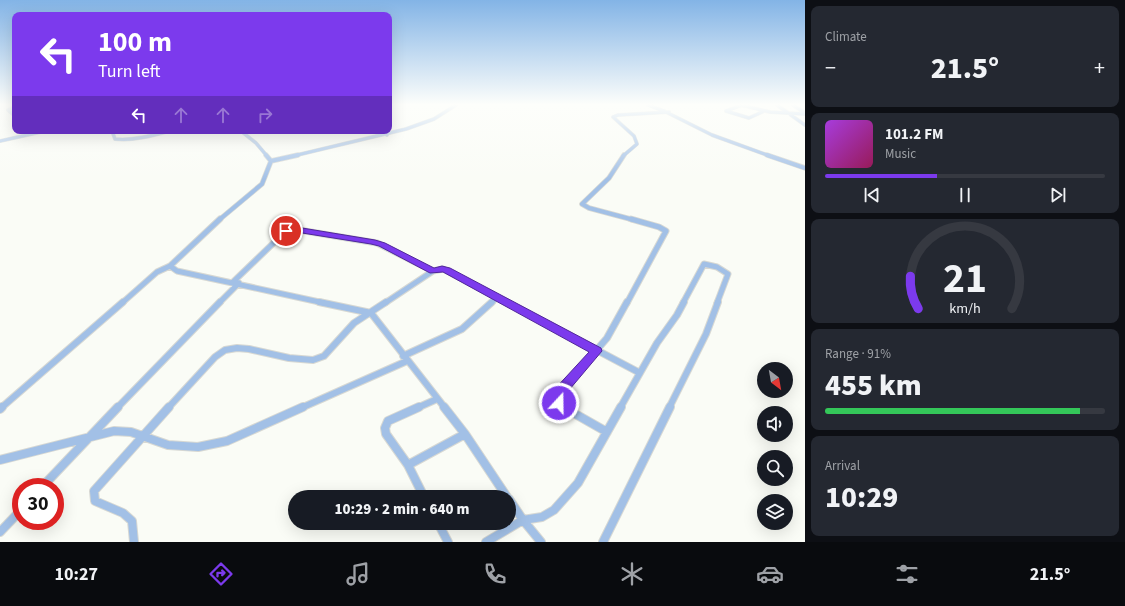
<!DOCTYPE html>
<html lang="en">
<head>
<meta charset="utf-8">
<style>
  :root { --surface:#171b24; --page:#242831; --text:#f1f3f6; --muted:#9ea1a6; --line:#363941; --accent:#7c3aed }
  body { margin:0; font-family:"Source Sans 3",sans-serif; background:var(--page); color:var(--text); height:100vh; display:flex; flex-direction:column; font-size:15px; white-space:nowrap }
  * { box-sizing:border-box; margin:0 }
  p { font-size:13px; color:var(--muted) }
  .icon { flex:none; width:22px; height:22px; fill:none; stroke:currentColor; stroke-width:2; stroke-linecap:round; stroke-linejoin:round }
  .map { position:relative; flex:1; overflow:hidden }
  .drawer { display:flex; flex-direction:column; gap:6px; padding:6px; background:#0d0f14; width:320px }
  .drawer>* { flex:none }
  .guide { position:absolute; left:12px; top:12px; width:380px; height:122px; border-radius:8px; box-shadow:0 4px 16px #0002; background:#7c3aed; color:#fff; overflow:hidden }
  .needle { width:26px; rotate:149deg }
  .tools { position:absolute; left:757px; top:362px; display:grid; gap:8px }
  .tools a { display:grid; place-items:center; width:36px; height:36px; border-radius:50%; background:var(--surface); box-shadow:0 4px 16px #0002; font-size:20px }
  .speed { position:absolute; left:12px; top:478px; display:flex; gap:8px; font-size:20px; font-weight:700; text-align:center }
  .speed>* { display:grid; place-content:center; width:52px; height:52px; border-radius:50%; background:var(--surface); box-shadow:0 4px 16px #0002; line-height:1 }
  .speed .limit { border:6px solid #d22; background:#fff; color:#111 }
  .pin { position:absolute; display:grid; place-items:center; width:34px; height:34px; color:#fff; margin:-17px; border:2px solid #fff; border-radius:50%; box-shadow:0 1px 4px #0007 }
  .me { position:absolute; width:44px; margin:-22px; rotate:21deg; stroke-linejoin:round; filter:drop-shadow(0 0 3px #0008) }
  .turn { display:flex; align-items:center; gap:14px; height:84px; padding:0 20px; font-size:18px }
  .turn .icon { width:52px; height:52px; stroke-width:2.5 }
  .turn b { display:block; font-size:28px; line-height:34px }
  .lanes { display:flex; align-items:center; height:38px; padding:0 20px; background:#0003; justify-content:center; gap:20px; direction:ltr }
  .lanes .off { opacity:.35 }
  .big { font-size:30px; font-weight:800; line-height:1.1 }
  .drawer .widget { flex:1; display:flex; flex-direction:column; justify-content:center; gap:6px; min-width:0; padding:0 14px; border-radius:8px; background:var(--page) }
  .drawer .dial { align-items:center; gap:0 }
  .dial svg { height:104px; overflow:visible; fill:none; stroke:var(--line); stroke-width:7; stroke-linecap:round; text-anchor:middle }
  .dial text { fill:var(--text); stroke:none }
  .song { display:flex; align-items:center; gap:12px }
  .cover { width:48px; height:48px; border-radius:6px; background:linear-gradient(135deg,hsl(280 70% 55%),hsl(330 70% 35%)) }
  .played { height:4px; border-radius:2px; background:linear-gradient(90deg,var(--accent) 40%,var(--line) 40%) }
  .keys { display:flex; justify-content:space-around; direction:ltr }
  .heat { display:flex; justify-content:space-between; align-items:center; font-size:22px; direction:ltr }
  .charge { height:6px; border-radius:3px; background:linear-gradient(90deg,#34c759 91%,var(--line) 0) }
  .trip { position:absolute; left:288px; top:490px; width:228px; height:40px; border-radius:20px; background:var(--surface); box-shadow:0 4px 16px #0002; font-weight:800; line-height:40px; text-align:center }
  .dock { display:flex; height:64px; justify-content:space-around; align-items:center; background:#090b0e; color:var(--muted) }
  .dock .icon { width:28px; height:28px }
  .dock .current { color:var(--accent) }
  .dock b { font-size:18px; color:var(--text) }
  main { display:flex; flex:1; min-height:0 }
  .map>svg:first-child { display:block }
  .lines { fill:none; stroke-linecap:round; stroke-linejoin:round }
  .minor-far4-casing { stroke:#d7d8d3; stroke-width:4 }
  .minor-far3-casing { stroke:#d7d8d3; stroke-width:5.5 }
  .minor-far2-casing { stroke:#d7d8d3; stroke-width:7 }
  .minor-far1-casing { stroke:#d7d8d3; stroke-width:8 }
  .minor-casing { stroke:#d7d8d3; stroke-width:10 }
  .minor-far4 { stroke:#a2c0e6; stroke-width:3 }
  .minor-far3 { stroke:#a2c0e6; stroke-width:4 }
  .minor-far2 { stroke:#a2c0e6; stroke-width:5 }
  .minor-far1 { stroke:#a2c0e6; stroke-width:6 }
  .minor { stroke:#a2c0e6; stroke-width:8 }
  .route { fill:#7c3aed; stroke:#51269a }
</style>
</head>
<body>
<main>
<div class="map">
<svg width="805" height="542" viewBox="0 0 805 542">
  <rect width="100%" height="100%" fill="#fafcf6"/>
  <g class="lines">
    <g class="minor-far4-casing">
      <path id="minor-far4" d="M 648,105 L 664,111 L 712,135 L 770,156
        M 741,105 L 770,112 L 805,114
        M 777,105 L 805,125
        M 793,105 L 805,113
        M 15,107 L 8,110 L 15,116
        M 726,111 L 749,118 L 764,111
        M 726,111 L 742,105
        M 112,131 L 115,139 C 133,141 152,136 169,131
        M 241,131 L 256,143 L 267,156
        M 380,131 L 387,135
        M 0,141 L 45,131
        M 293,156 L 406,129 L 434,119 L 456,105
        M 623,156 L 637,144 L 634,136 L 613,117 L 618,115 L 669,112"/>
    </g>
    <g class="minor-far3-casing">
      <path id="minor-far3" d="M 266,155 L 271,161
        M 624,155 L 609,178 L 582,204 L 589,208 L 634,220
        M 767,155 L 805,168
        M 271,161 L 298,155
        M 219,220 L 262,184 L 271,161"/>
    </g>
    <g class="minor-far2-casing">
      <path id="minor-far2" d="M 170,266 L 177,271 L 324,303
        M 233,282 L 286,231 L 293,229 L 377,243 L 433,271
        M 122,303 L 157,272 L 170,266 L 220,219
        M 219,303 L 239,283
        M 385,303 L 433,271 L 443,269 L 508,303
        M 491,303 L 497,297
        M 627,303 L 666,231 L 659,227 L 631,219
        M 683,303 L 704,264 L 717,267 L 728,274 L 717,303"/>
    </g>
    <g class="minor-far1-casing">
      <path id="minor-far1" d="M 319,302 L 371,313 L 445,408
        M 506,302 L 640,373
        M 403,356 L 462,329 L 492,302
        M 1,408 L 123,302
        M 117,408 L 220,302
        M 168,408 L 215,357 L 225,350 L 237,348 L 249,349 L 289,358 L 313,360 L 324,356 L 354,323 L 386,302
        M 301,408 L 407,361
        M 417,408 L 437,399
        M 564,408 L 559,403 L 558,395 L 607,338 L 627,302
        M 620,408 L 657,343 L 677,315 L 684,302
        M 669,408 L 706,334 L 718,302"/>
    </g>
    <g class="minor-casing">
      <path id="minor" d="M 419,407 L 388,421 L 385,428 L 386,434 L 408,465 L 424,497
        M 444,407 L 465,434 L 507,497
        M 563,407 L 607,432
        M 0,409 L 2,407
        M 0,460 L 114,431 L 131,432 L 168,445 L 198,447 L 227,441 L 303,407
        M 408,465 L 465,434
        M 42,487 L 118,407
        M 509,499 L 523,520 L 541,542
        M 438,523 L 448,542
        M 0,532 L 21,510
        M 134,542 L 132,521 L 123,513 L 95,501 L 94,491 L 169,407
        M 486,542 L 523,520 L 542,517 L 554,510 L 578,483 L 621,407
        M 603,542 L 670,407"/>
    </g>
    <use href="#minor-far4" class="minor-far4"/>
    <use href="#minor-far3" class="minor-far3"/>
    <use href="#minor-far2" class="minor-far2"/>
    <use href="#minor-far1" class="minor-far1"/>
    <use href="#minor" class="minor"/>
  </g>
  <linearGradient id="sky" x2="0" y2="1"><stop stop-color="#83b4e6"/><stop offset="0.58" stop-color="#fdfefb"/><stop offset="1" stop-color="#fdfefb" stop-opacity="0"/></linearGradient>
  <rect width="805" height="180" fill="url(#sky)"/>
  <path class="route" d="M 296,227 L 375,240 L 385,243 L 434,268 L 442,266 L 450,268 L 601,348 L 602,351 L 564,396 L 565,403 L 563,407 L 559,409 L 554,407 L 552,394 L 553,391 L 589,352 L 443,272 L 430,273 L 379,246 L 371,244 L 296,232 L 286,234 L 282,231 L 284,229 Z"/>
</svg>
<div class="tools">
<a><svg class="needle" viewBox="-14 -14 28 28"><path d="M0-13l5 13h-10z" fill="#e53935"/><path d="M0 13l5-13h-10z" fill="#9ea1a6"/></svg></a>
<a><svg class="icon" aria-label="sound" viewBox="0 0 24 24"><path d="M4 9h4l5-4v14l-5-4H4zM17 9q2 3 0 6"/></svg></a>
<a><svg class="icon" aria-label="search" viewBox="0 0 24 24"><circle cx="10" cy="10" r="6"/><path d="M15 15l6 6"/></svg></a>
<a><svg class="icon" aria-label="layers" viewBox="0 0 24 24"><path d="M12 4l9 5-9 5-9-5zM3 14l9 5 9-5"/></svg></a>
</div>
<div class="speed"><div class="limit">30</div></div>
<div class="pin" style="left:286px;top:231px;background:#d93025"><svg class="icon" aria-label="arrive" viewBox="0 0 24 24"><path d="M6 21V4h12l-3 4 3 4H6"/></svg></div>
<svg class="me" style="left:559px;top:403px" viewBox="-20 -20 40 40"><circle r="17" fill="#7c3aed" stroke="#fff" stroke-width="3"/><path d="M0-11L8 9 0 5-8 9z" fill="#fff"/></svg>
<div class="trip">10:29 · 2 min · 640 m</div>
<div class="guide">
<div class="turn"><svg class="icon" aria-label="left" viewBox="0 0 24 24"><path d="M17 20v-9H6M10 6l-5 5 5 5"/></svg><div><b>100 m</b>Turn left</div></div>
<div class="lanes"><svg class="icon" aria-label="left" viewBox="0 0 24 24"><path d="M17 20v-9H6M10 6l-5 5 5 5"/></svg><svg class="icon off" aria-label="ahead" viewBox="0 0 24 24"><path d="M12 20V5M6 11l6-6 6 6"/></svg><svg class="icon off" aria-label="ahead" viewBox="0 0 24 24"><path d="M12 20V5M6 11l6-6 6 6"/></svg><svg class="icon off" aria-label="right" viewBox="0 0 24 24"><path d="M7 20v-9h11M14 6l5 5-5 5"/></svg></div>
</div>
</div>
<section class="drawer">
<div class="widget"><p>Climate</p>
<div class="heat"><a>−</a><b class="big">21.5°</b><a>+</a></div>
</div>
<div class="widget">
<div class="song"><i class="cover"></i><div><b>101.2 FM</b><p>Music</p></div></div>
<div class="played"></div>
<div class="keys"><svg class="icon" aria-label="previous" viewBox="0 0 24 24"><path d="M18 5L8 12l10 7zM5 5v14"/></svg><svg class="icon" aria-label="pause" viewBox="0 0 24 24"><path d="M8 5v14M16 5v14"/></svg><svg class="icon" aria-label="next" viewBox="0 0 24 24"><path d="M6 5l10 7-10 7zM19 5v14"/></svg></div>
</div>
<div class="widget dial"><svg viewBox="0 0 100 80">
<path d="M14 69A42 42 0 1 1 86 69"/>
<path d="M14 69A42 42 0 0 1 8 44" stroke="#7c3aed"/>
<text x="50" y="56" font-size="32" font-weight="700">21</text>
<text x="50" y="72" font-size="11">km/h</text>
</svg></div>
<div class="widget"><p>Range · 91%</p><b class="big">455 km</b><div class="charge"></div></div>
<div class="widget"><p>Arrival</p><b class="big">10:29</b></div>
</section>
</main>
<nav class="dock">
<b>10:27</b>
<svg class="icon current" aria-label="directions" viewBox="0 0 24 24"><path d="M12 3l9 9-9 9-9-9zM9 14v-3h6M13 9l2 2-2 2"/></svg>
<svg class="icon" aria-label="music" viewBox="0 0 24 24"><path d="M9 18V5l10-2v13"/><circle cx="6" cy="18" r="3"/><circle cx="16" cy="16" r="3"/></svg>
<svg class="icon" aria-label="phone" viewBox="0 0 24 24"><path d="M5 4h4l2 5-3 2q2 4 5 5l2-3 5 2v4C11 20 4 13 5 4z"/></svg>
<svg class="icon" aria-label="climate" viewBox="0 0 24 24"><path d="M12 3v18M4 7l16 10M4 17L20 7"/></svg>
<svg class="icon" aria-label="car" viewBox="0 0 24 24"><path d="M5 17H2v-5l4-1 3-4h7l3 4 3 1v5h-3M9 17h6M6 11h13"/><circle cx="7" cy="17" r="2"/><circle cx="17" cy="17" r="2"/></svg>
<svg class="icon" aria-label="filters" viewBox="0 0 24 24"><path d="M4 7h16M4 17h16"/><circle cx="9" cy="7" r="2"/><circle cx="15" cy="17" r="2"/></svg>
<b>21.5°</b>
</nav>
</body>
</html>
